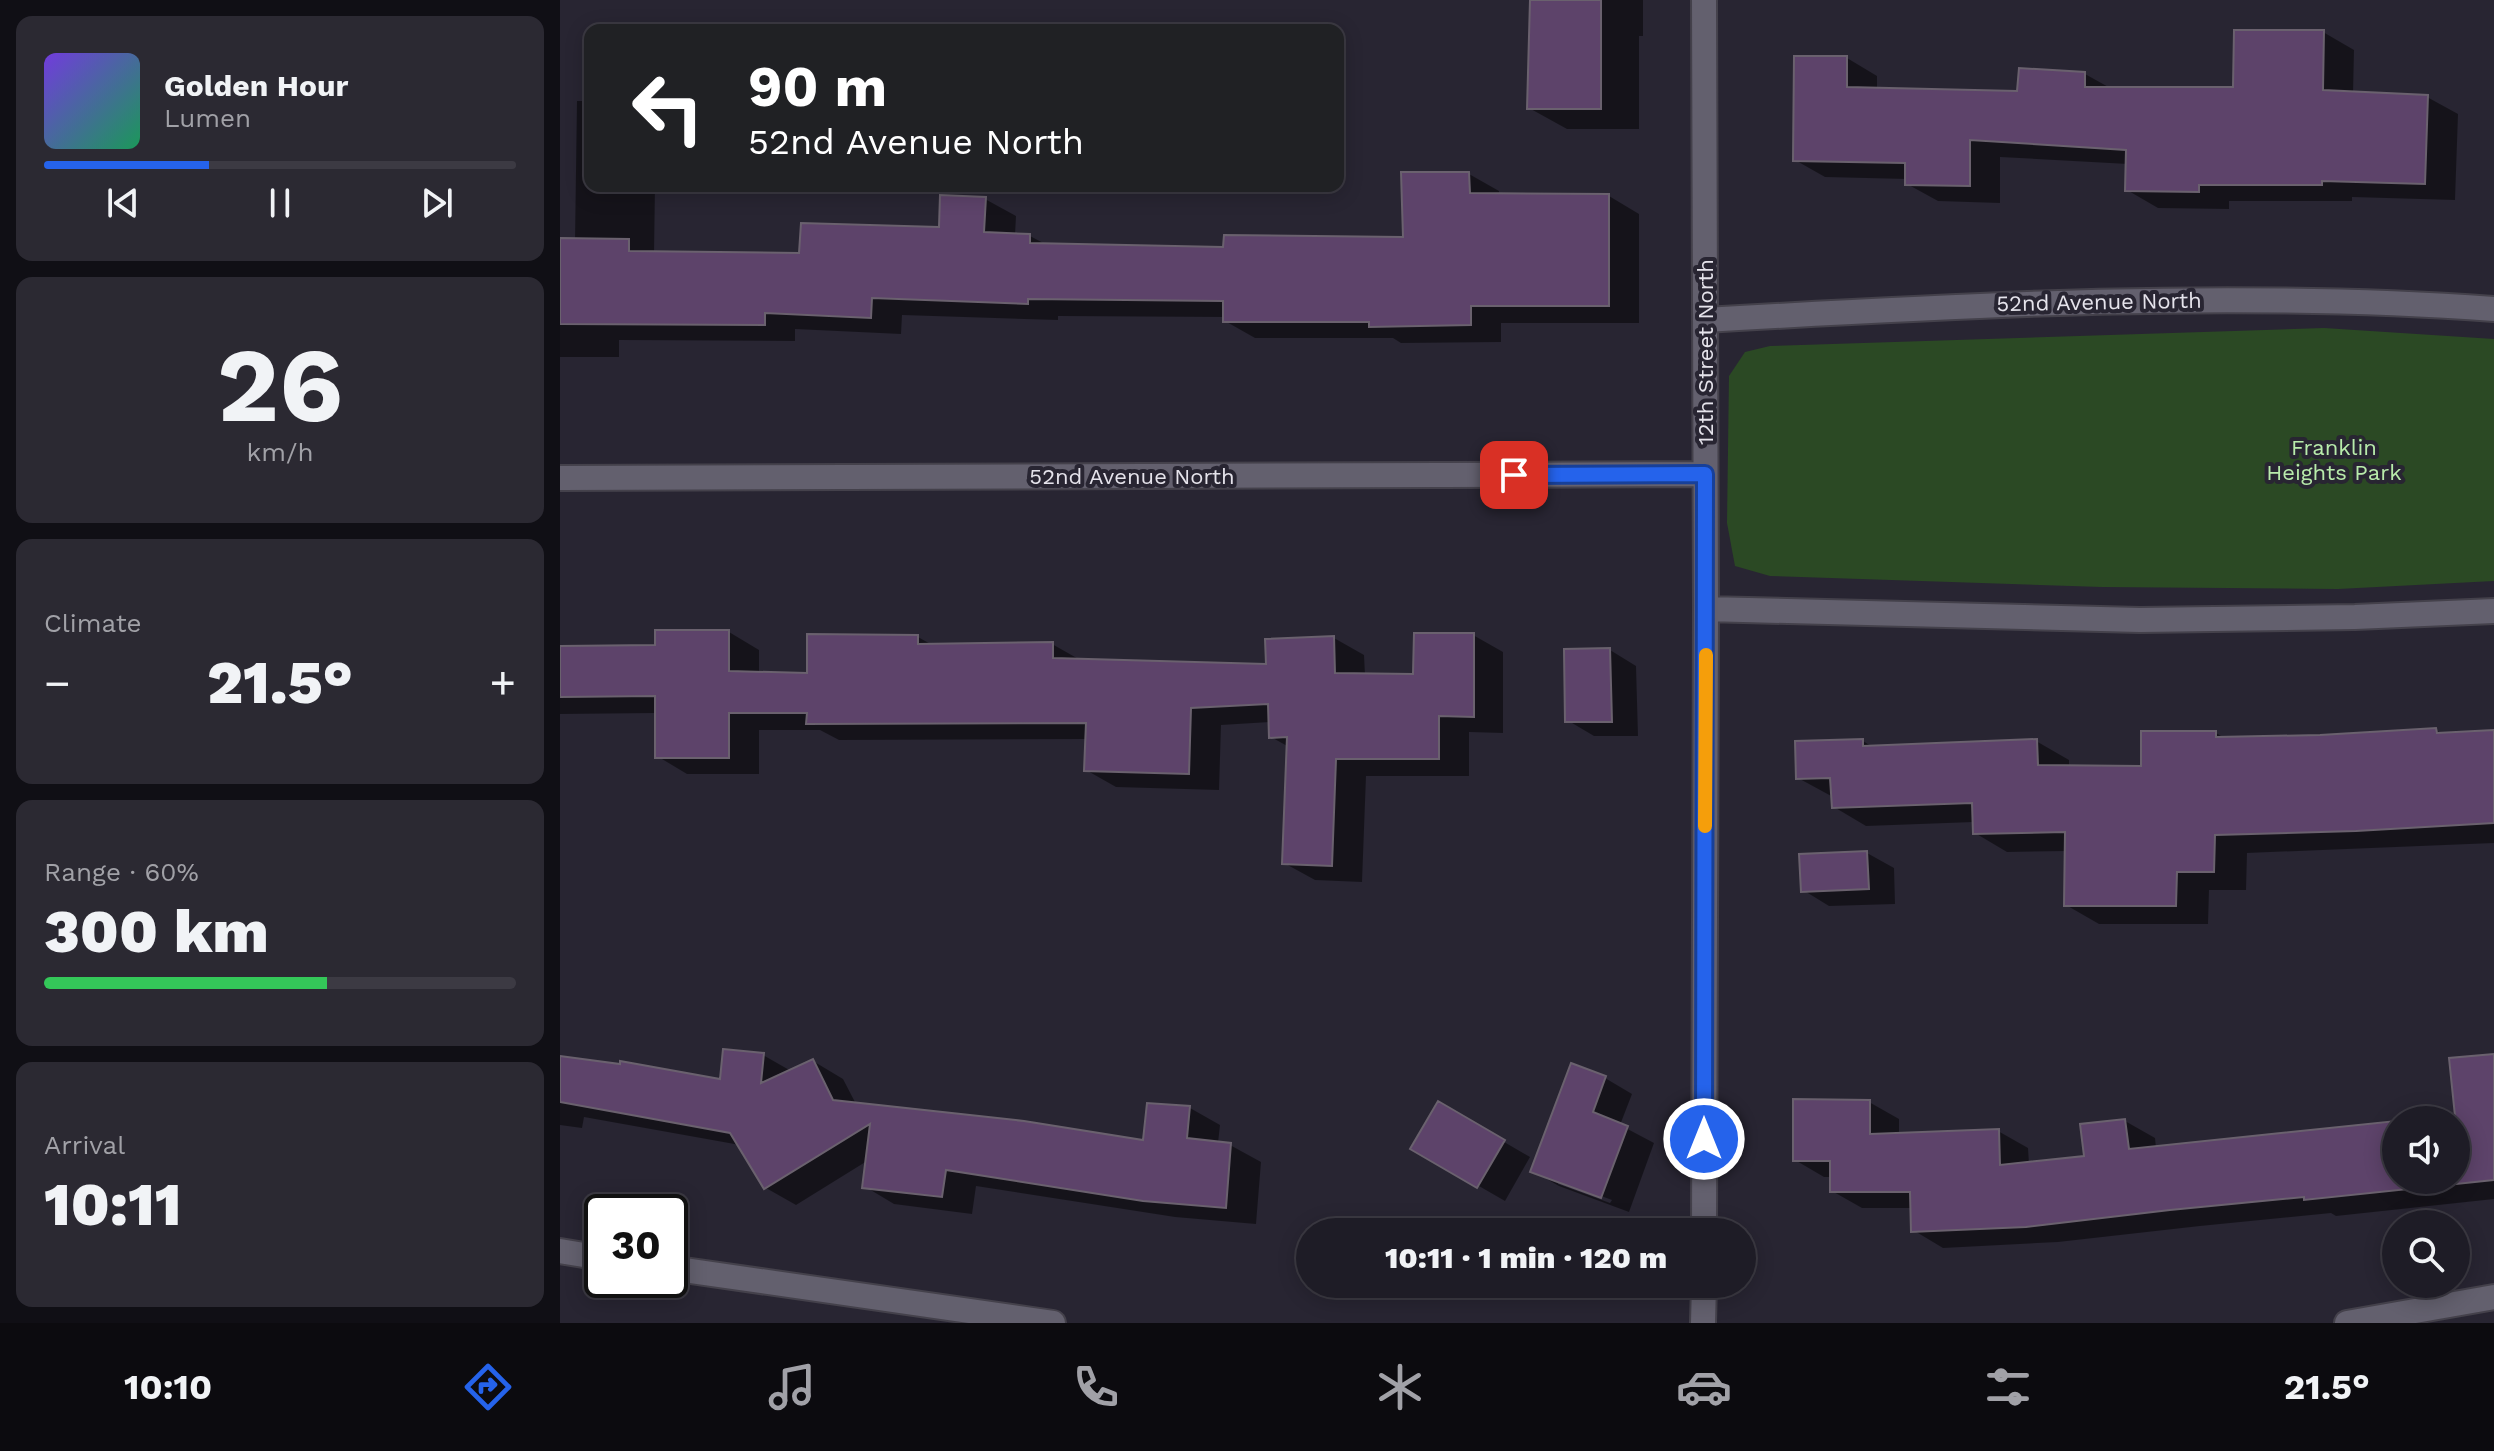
<!DOCTYPE html>
<html lang="en">
<head>
<meta charset="utf-8">
<style>
  :root { --surface:#1e1c26; --page:#2b2932; --text:#f1f3f6; --muted:#a1a1a7; --line:#3c3a43; --accent:#2563eb }
  body { margin:0; font-family:"Work Sans",sans-serif; background:var(--page); color:var(--text); height:100vh; display:flex; flex-direction:column; font-size:30px; white-space:nowrap }
  * { box-sizing:border-box; margin:0 }
  p { font-size:26px; color:var(--muted) }
  .icon { flex:none; width:44px; height:44px; fill:none; stroke:currentColor; stroke-width:2; stroke-linecap:round; stroke-linejoin:round }
  .map { position:relative; flex:1; overflow:hidden }
  .details { display:flex; flex-direction:column; gap:16px; padding:16px; background:#100f15; width:560px }
  .details>* { flex:none }
  .hud { position:absolute; left:24px; top:24px; width:760px; height:168px; border-radius:16px; box-shadow:0 4px 20px #0003,0 0 0 2px var(--line); background:#202124; color:#fff; overflow:hidden }
  .fabs { position:absolute; left:1822px; top:1106px; display:grid; gap:16px }
  .fabs a { display:grid; place-items:center; width:88px; height:88px; border-radius:50%; background:var(--surface); box-shadow:0 4px 20px #0003,0 0 0 2px var(--line); font-size:40px }
  .speed { position:absolute; left:24px; top:1194px; display:flex; gap:16px; font-size:40px; font-weight:700; text-align:center }
  .speed>* { display:grid; place-content:center; width:104px; height:104px; border-radius:50%; background:var(--surface); box-shadow:0 4px 20px #0003,0 0 0 2px var(--line); line-height:1 }
  .speed .limit { border:4px solid #111; border-radius:12px; background:#fff; color:#111 }
  .pin { position:absolute; display:grid; place-items:center; width:68px; height:68px; color:#fff; margin:-34px; border-radius:16px; box-shadow:0 4px 12px #0006 }
  .me { position:absolute; width:88px; margin:-44px; rotate:0deg; stroke-linejoin:round; filter:drop-shadow(0 0 6px #0008) }
  .turn { display:flex; align-items:center; gap:28px; height:168px; padding:0 32px; font-size:36px }
  .turn .icon { width:104px; height:104px; stroke-width:2.5 }
  .turn b { display:block; font-size:56px; line-height:68px }
  .big { font-size:60px; font-weight:800; line-height:1.1 }
  .details .card { flex:1; display:flex; flex-direction:column; justify-content:center; gap:12px; min-width:0; padding:0 28px; border-radius:16px; background:var(--page) }
  .details .dial { align-items:center; gap:0 }
  .dial b { font-size:104px; line-height:1 }
  .song { display:flex; align-items:center; gap:24px }
  .cover { width:96px; height:96px; border-radius:12px; background:linear-gradient(135deg,hsl(260 70% 55%),hsl(150 70% 35%)) }
  .played { height:8px; border-radius:4px; background:linear-gradient(90deg,var(--accent) 35%,var(--line) 35%) }
  .keys { display:flex; justify-content:space-around; direction:ltr }
  .heat { display:flex; justify-content:space-between; align-items:center; font-size:44px; direction:ltr }
  .charge { height:12px; border-radius:6px; background:linear-gradient(90deg,#34c759 60%,var(--line) 0) }
  .trip { position:absolute; left:736px; top:1218px; width:460px; height:80px; border-radius:40px; background:var(--surface); box-shadow:0 4px 20px #0003,0 0 0 2px var(--line); font-weight:800; line-height:80px; text-align:center }
  .menu { display:flex; height:128px; justify-content:space-around; align-items:center; background:#0c0b0f; color:var(--muted) }
  .menu .icon { width:56px; height:56px }
  .menu .active { color:var(--accent) }
  .menu b { font-size:36px; color:var(--text) }
  main { display:flex; flex:1; min-height:0 }
  .map>svg:first-child { display:block }
  .green { fill:#2b4924 }
  .shadow { fill:#0007; fill-rule:evenodd }
  .building { fill:#5d436a; stroke:#6a616e; stroke-width:2 }
  .lines { fill:none; stroke-linecap:round; stroke-linejoin:round }
  .minor-casing { stroke:#44414b; stroke-width:28 }
  .minor { stroke:#63606e; stroke-width:24 }
  .route-casing { stroke:#184099; stroke-width:20 }
  .route { stroke:#2563eb; stroke-width:14 }
  .slow { stroke:#f59e0b; stroke-width:14 }
  .labels { text-anchor:middle; dominant-baseline:central; stroke-width:8; stroke-linejoin:round; paint-order:stroke }
  .street-label { font-size:22px; fill:#e5e3eb; stroke:#282532 }
  .park-label { font-size:22px; fill:#b8ebab; stroke:#282532 }
</style>
</head>
<body>
<main>
<section class="details">
<div class="card">
<div class="song"><i class="cover"></i><div><b>Golden Hour</b><p>Lumen</p></div></div>
<div class="played"></div>
<div class="keys"><svg class="icon" aria-label="previous" viewBox="0 0 24 24"><path d="M18 5L8 12l10 7zM5 5v14"/></svg><svg class="icon" aria-label="pause" viewBox="0 0 24 24"><path d="M8 5v14M16 5v14"/></svg><svg class="icon" aria-label="next" viewBox="0 0 24 24"><path d="M6 5l10 7-10 7zM19 5v14"/></svg></div>
</div>
<div class="card dial"><b>26</b><p>km/h</p></div>
<div class="card"><p>Climate</p>
<div class="heat"><a>−</a><b class="big">21.5°</b><a>+</a></div>
</div>
<div class="card"><p>Range · 60%</p><b class="big">300 km</b><div class="charge"></div></div>
<div class="card"><p>Arrival</p><b class="big">10:11</b></div>
</section>
<div class="map">
<svg width="1934" height="1323" viewBox="0 0 1934 1323">
  <rect width="100%" height="100%" fill="#282532"/>
  <path class="green" d="M 1764,328 L 1934,339 L 1934,581 L 1778,589 L 1542,587 L 1210,576 L 1175,566 L 1167,523 L 1169,376 L 1185,352 L 1210,346 Z"/>
  <path class="shadow" d="M 972,0 L 1083,0 L 1083,36 L 1079,36 L 1079,129 L 1007,129 L 969,108 Z
    M 1763,32 L 1794,50 L 1793,94 L 1867,97 L 1898,114 L 1895,200 L 1792,197 L 1792,201 L 1669,201 L 1669,209 L 1598,208 L 1567,190 L 1568,164 L 1440,157 L 1440,203 L 1378,201 L 1347,184 L 1347,179 L 1265,177 L 1235,160 L 1287,58 L 1317,76 L 1317,89 L 1459,93 L 1525,74 L 1552,89 L 1675,89 Z
    M 17,101 L 30,101 L 30,186 L 95,186 L 94,254 L 241,255 L 381,229 L 425,199 L 456,216 L 455,235 L 470,236 L 487,245 L 665,249 L 845,239 L 909,174 L 939,191 L 939,196 L 1049,196 L 1079,214 L 1079,323 L 941,323 L 941,342 L 841,343 L 833,338 L 695,338 L 665,321 L 665,317 L 498,316 L 498,320 L 342,315 L 341,334 L 235,329 L 235,341 L 59,340 L 59,357 L 0,357 L 0,240 L 15,241 Z
    M 169,632 L 199,650 L 199,674 L 249,675 L 358,637 L 374,646 L 492,644 L 522,661 L 708,666 L 774,638 L 804,655 L 805,675 L 855,676 L 913,635 L 943,652 L 943,733 L 909,732 L 909,776 L 806,776 L 802,882 L 755,880 L 724,863 L 729,747 L 711,737 L 710,722 L 661,725 L 659,790 L 556,787 L 526,770 L 527,739 L 279,740 L 260,730 L 199,730 L 199,774 L 127,774 L 97,756 L 97,713 L 0,714 L 0,648 L 97,647 Z
    M 1050,650 L 1076,666 L 1078,736 L 1034,736 L 1007,720 Z
    M 1876,730 L 1883,734 L 1934,732 L 1934,843 L 1687,853 L 1686,890 L 1649,890 L 1648,924 L 1539,924 L 1506,905 L 1507,851 L 1447,852 L 1415,833 L 1414,822 L 1306,826 L 1274,807 L 1273,797 L 1238,778 L 1303,741 L 1314,748 L 1476,741 L 1509,760 L 1509,767 L 1583,768 L 1656,733 L 1666,739 Z
    M 1307,853 L 1334,868 L 1335,904 L 1269,906 L 1243,890 Z
    M 203,1055 L 231,1071 L 253,1061 L 283,1079 L 296,1104 L 585,1142 L 630,1108 L 660,1125 L 658,1143 L 670,1145 L 701,1162 L 696,1224 L 615,1217 L 416,1186 L 412,1214 L 334,1204 L 304,1186 L 307,1161 L 236,1205 L 206,1188 L 180,1145 L 24,1117 L 22,1128 L 0,1125 L 0,1058 L 162,1082 Z
    M 1934,1056 L 1934,1199 L 1776,1216 L 1771,1213 L 1640,1226 L 1498,1242 L 1383,1248 L 1353,1230 L 1352,1208 L 1302,1208 L 1272,1191 L 1272,1177 L 1264,1177 L 1235,1160 L 1309,1102 L 1339,1119 L 1339,1135 L 1438,1131 L 1468,1148 L 1469,1164 L 1526,1157 L 1565,1121 L 1595,1138 L 1596,1148 L 1836,1124 L 1836,1180 L 1896,1180 L 1896,1120 L 1874,1120 L 1897,1118 Z
    M 1045,1078 L 1072,1094 L 1060,1125 L 1094,1143 L 1069,1212 L 999,1186 L 973,1171 ZM 998,1180 L 1052,1200 L 1050,1203 L 998,1184 Z
    M 879,1104 L 970,1157 L 945,1201 L 853,1148 Z"/>
  <path class="building" d="M 970,0 L 1041,0 L 1041,109 L 967,109 Z
    M 1674,30 L 1764,30 L 1763,90 L 1868,95 L 1865,184 L 1762,181 L 1762,185 L 1639,185 L 1639,192 L 1565,191 L 1566,150 L 1410,140 L 1410,186 L 1345,185 L 1345,163 L 1233,161 L 1234,56 L 1287,56 L 1287,87 L 1457,91 L 1459,68 L 1525,72 L 1525,87 L 1673,87 Z
    M 841,172 L 909,172 L 910,193 L 1049,194 L 1049,306 L 911,306 L 911,325 L 809,327 L 809,322 L 663,322 L 663,301 L 468,299 L 468,304 L 312,298 L 311,318 L 205,313 L 205,325 L 0,324 L 0,238 L 69,239 L 69,251 L 239,253 L 241,223 L 379,227 L 380,195 L 426,197 L 424,232 L 470,234 L 470,243 L 663,247 L 664,235 L 843,237 Z
    M 95,630 L 169,630 L 169,671 L 247,673 L 247,634 L 358,635 L 358,644 L 493,642 L 493,658 L 706,664 L 705,639 L 774,636 L 775,673 L 853,674 L 854,633 L 914,633 L 914,717 L 879,716 L 879,759 L 776,759 L 772,866 L 722,864 L 727,737 L 709,738 L 708,704 L 631,708 L 629,774 L 524,771 L 526,723 L 246,724 L 247,713 L 169,713 L 169,758 L 95,758 L 95,696 L 0,697 L 0,646 L 95,645 Z
    M 1050,648 L 1052,722 L 1005,722 L 1004,649 Z
    M 1876,728 L 1877,733 L 1934,730 L 1934,823 L 1796,831 L 1655,835 L 1654,872 L 1617,872 L 1616,906 L 1504,906 L 1505,832 L 1413,834 L 1412,803 L 1272,808 L 1270,778 L 1236,779 L 1235,741 L 1303,739 L 1303,746 L 1477,739 L 1478,765 L 1581,766 L 1581,731 L 1656,731 L 1656,737 L 1760,735 Z
    M 1307,851 L 1309,889 L 1241,892 L 1239,854 Z
    M 163,1049 L 204,1053 L 201,1083 L 253,1059 L 273,1100 L 464,1121 L 583,1140 L 587,1103 L 630,1106 L 627,1138 L 671,1143 L 666,1208 L 583,1201 L 386,1170 L 382,1197 L 302,1188 L 310,1124 L 204,1189 L 170,1133 L 0,1102 L 0,1056 L 60,1064 L 60,1061 L 160,1079 Z
    M 1934,1054 L 1934,1180 L 1744,1200 L 1744,1197 L 1610,1210 L 1466,1227 L 1351,1232 L 1350,1192 L 1270,1192 L 1270,1161 L 1233,1161 L 1233,1099 L 1310,1100 L 1310,1134 L 1439,1129 L 1440,1165 L 1524,1156 L 1520,1124 L 1565,1119 L 1569,1149 L 1836,1121 L 1836,1180 L 1896,1180 L 1896,1120 L 1850,1120 L 1895,1116 L 1889,1058 Z
    M 1011,1063 L 1046,1076 L 1033,1112 L 1068,1126 L 1041,1198 L 970,1172 Z
    M 878,1101 L 945,1140 L 917,1188 L 850,1149 Z"/>
  <g class="lines">
    <g class="minor-casing">
      <path id="minor" d="M 1145,320 C 1407,305 1671,290 1934,309
        M 0,478 L 1145,474
        M 1146,609 L 1580,620 L 1795,617 L 1934,611
        M 1144,1232 L 1146,609 L 1144,0
        M 0,1251 L 42,1258
        M 110,1268 L 493,1323
        M 1143,1323 L 1144,1284
        M 1787,1323 L 1934,1297"/>
    </g>
    <use href="#minor" class="minor"/>
  </g>
  <g class="lines">
    <g class="route-casing">
      <path id="route" d="M 954,475 L 1145,474 L 1144,1139"/>
    </g>
    <use href="#route" class="route"/>
    <path class="slow" d="M 1145,826 L 1146,655"/>
  </g>
  <g class="labels">
    <g class="street-label">
      <text transform="translate(1539 302) rotate(-1)">52nd Avenue North</text>
      <text transform="translate(1145 352) rotate(-90)">12th Street North</text>
      <text x="572" y="476">52nd Avenue North</text>
    </g>
    <g class="park-label">
      <text x="1774" y="447">Franklin<tspan x="1774" dy="25">Heights Park</tspan></text>
    </g>
  </g>
</svg>
<div class="fabs">
<a><svg class="icon" aria-label="sound" viewBox="0 0 24 24"><path d="M4 9h4l5-4v14l-5-4H4zM17 9q2 3 0 6"/></svg></a>
<a><svg class="icon" aria-label="search" viewBox="0 0 24 24"><circle cx="10" cy="10" r="6"/><path d="M15 15l6 6"/></svg></a>
</div>
<div class="speed"><div class="limit">30</div></div>
<div class="pin" style="left:954px;top:475px;background:#d93025"><svg class="icon" aria-label="arrive" viewBox="0 0 24 24"><path d="M6 21V4h12l-3 4 3 4H6"/></svg></div>
<svg class="me" style="left:1144px;top:1139px" viewBox="-20 -20 40 40"><circle r="17" fill="#2563eb" stroke="#fff" stroke-width="3"/><path d="M0-11L8 9 0 5-8 9z" fill="#fff"/></svg>
<div class="trip">10:11 · 1 min · 120 m</div>
<div class="hud">
<div class="turn"><svg class="icon" aria-label="left" viewBox="0 0 24 24"><path d="M17 20v-9H6M10 6l-5 5 5 5"/></svg><div><b>90 m</b>52nd Avenue North</div></div>
</div>
</div>
</main>
<nav class="menu">
<b>10:10</b>
<svg class="icon active" aria-label="directions" viewBox="0 0 24 24"><path d="M12 3l9 9-9 9-9-9zM9 14v-3h6M13 9l2 2-2 2"/></svg>
<svg class="icon" aria-label="music" viewBox="0 0 24 24"><path d="M9 18V5l10-2v13"/><circle cx="6" cy="18" r="3"/><circle cx="16" cy="16" r="3"/></svg>
<svg class="icon" aria-label="phone" viewBox="0 0 24 24"><path d="M5 4h4l2 5-3 2q2 4 5 5l2-3 5 2v4C11 20 4 13 5 4z"/></svg>
<svg class="icon" aria-label="climate" viewBox="0 0 24 24"><path d="M12 3v18M4 7l16 10M4 17L20 7"/></svg>
<svg class="icon" aria-label="car" viewBox="0 0 24 24"><path d="M5 17H2v-5l4-1 3-4h7l3 4 3 1v5h-3M9 17h6M6 11h13"/><circle cx="7" cy="17" r="2"/><circle cx="17" cy="17" r="2"/></svg>
<svg class="icon" aria-label="filters" viewBox="0 0 24 24"><path d="M4 7h16M4 17h16"/><circle cx="9" cy="7" r="2"/><circle cx="15" cy="17" r="2"/></svg>
<b>21.5°</b>
</nav>
</body>
</html>
